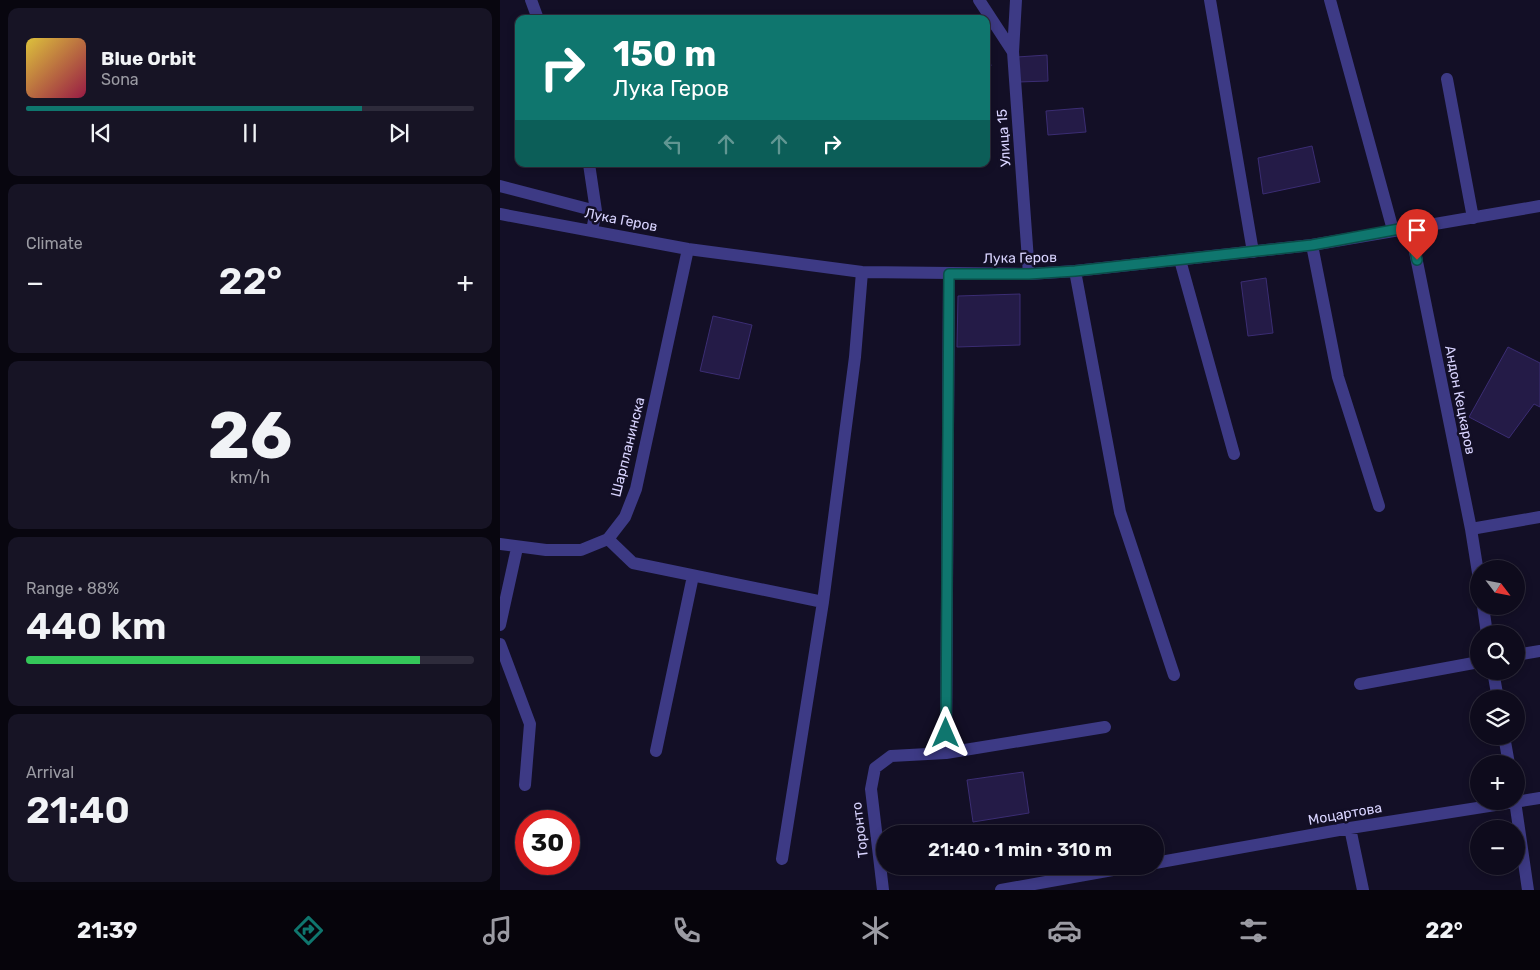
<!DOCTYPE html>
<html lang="en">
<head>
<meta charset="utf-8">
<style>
  :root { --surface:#0e0b1c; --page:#171425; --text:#f1f3f6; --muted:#9b9ba3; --line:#2e2b3b; --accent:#0f766e }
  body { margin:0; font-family:Rubik,sans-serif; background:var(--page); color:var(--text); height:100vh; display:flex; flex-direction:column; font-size:19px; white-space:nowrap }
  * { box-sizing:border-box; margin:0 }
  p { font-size:16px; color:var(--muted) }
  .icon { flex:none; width:28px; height:28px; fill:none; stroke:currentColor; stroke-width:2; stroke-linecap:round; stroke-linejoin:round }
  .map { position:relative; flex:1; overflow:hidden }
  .drawer { display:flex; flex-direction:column; gap:8px; padding:8px; background:#08060f; width:500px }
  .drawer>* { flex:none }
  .banner { position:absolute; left:15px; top:15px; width:475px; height:152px; border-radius:10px; box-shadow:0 2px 8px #0003,0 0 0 1px var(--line); background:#0f766e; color:#fff; overflow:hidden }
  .needle { width:32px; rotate:122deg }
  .tools { position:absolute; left:970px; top:560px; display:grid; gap:10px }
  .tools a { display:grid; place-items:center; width:55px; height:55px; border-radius:50%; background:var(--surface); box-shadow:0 2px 8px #0003,0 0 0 1px var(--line); font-size:25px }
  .speed { position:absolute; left:15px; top:810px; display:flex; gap:10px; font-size:25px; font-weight:700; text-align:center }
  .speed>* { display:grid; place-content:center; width:65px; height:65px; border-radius:50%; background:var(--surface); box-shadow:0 2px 8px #0003,0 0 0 1px var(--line); line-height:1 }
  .speed .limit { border:8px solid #d22; background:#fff; color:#111 }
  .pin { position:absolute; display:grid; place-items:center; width:42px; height:42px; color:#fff; margin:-51px -21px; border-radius:50% 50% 50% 0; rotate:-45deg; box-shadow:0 0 5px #0007 }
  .pin .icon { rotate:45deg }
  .me { position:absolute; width:55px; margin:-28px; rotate:0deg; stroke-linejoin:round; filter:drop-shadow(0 0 4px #0008) }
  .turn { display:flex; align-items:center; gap:18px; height:105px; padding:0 15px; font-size:22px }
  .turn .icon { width:65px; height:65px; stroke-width:2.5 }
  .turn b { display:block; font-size:35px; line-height:42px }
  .lanes { display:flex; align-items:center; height:48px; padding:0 15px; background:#0003; justify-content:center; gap:25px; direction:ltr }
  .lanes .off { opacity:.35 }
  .big { font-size:38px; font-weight:600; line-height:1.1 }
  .drawer .tile { flex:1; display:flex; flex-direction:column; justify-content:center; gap:8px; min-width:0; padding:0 18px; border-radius:10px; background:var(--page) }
  .drawer .dial { align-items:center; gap:0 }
  .dial b { font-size:65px; line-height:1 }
  .song { display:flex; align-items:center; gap:15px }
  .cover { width:60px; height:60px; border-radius:8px; background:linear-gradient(135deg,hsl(50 70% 55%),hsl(340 70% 35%)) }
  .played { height:5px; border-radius:2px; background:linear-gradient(90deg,var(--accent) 75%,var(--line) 75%) }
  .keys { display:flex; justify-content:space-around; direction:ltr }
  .heat { display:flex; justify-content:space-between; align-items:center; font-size:28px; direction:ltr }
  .charge { height:8px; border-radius:4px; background:linear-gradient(90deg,#34c759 88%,var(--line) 0) }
  .trip { position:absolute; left:376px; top:825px; width:288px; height:50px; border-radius:25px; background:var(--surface); box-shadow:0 2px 8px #0003,0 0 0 1px var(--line); font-weight:600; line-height:50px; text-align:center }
  .menu { display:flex; height:80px; justify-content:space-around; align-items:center; background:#06040b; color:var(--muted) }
  .menu .icon { width:35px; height:35px }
  .menu .current { color:var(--accent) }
  .menu b { font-size:22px; color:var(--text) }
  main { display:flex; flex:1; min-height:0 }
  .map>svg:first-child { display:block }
  .building { fill:#241b47; stroke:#3b2d73 }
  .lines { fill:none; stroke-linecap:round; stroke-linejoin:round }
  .minor { stroke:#3d3a85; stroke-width:12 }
  .route-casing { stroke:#0a4d48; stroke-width:12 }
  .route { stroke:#0f766e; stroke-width:9 }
  .labels { text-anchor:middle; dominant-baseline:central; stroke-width:5; stroke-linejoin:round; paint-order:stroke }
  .street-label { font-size:14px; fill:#d9d4ff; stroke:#130f26 }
</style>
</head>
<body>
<main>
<section class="drawer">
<div class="tile">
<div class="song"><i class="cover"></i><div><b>Blue Orbit</b><p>Sona</p></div></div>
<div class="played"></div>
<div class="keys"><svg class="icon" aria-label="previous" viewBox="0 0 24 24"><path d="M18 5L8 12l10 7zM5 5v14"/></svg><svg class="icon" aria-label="pause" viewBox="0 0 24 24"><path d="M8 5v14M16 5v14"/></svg><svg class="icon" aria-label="next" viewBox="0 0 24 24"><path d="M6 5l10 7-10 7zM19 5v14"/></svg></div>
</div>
<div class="tile"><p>Climate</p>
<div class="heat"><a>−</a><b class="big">22°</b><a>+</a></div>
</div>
<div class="tile dial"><b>26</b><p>km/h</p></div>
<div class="tile"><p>Range · 88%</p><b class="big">440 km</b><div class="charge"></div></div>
<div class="tile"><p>Arrival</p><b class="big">21:40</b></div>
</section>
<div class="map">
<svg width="1040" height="890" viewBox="0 0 1040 890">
  <rect width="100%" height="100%" fill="#130f26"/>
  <path class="building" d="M 486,39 L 491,66 L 486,67 Z
    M 547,55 L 548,81 L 518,82 L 517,57 Z
    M 583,108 L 586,132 L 548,135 L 546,111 Z
    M 812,146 L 820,182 L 763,194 L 758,158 Z
    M 766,278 L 773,333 L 748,336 L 741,282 Z
    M 520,294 L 520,345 L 457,347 L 458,296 Z
    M 213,316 L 252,325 L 239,379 L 200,371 Z
    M 1008,347 L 1040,363 L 1040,407 L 1034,404 L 1009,438 L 969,417 Z
    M 523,772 L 529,813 L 473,822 L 467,780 Z"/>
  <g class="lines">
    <path class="minor" d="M 31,0 L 38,19
      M 479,0 L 513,52
      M 516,0 L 513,52 L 529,274
      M 710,0 L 753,252
      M 830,0 L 893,230
      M 947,79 L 973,218
      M 89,164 L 96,211 L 92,230
      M 0,186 L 96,211
      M 0,214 L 188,249 L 362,272 L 529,274 L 575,271 L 812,245 L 1040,206
      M 910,227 L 971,529 L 979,579
      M 812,245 L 838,377 L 879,506
      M 680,260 L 734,454
      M 575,271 L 620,512 L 674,675
      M 971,529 L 1040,517
      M 108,539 L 133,563 L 323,602 L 282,859
      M 0,544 L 46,550 L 81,550 L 108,539 L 125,517 L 136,489 L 188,249
      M 323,602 L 355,357 L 362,272
      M 983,606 L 987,634
      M 0,625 L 17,548
      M 0,644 L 30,724 L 25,785
      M 1016,655 L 1040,651
      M 993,671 L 998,699
      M 860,684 L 979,662
      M 1004,736 L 1009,764
      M 156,751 L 193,576
      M 446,753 L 449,274
      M 1015,801 L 1028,890
      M 850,828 L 863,890
      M 655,863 L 850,828 L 1040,798
      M 383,890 L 371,789 L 375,768 L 391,756 L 446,753 L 605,727
      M 501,890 L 635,866"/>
  </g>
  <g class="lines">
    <g class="route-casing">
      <path id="route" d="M 446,733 L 449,274 L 529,274 L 575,271 L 812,245 L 910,227 L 917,260"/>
    </g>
    <use href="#route" class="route"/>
  </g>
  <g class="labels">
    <g class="street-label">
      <text transform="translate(504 138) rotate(-94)">Улица 15</text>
      <text transform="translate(121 220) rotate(11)">Лука Геров</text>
      <text transform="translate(520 258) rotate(-1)">Лука Геров</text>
      <text transform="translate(960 400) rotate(79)">Андон Кецкаров</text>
      <text transform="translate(128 447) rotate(-76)">Шарпланинска</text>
      <text transform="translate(845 814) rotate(-10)">Моцартова</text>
      <text transform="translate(360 830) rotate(-97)">Торонто</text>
    </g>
  </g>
</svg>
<div class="tools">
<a><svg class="needle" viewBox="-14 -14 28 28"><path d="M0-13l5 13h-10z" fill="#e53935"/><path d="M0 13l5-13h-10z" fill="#9b9ba3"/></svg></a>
<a><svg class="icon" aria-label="search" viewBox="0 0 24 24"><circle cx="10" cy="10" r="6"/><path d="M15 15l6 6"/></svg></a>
<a><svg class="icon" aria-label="layers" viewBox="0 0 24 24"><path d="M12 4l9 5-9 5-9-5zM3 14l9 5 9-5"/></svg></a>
<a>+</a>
<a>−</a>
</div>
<div class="speed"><div class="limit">30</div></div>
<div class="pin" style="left:917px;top:260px;background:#d93025"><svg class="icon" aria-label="arrive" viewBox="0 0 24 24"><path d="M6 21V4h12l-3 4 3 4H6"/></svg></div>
<svg class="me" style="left:446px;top:733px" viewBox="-20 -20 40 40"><path d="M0-17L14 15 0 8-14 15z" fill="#0f766e" stroke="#fff" stroke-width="4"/></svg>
<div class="trip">21:40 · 1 min · 310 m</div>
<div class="banner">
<div class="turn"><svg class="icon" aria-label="right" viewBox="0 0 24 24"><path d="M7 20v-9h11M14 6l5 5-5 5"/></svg><div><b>150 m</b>Лука Геров</div></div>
<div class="lanes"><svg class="icon off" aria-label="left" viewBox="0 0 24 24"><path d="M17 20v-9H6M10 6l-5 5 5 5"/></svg><svg class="icon off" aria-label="ahead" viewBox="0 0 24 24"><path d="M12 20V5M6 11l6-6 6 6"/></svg><svg class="icon off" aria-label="ahead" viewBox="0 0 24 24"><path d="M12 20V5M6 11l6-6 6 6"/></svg><svg class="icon" aria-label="right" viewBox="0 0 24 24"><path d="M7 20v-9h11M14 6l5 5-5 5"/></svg></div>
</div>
</div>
</main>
<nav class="menu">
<b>21:39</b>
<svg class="icon current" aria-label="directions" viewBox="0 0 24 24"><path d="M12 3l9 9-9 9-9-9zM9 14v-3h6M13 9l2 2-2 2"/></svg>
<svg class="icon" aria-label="music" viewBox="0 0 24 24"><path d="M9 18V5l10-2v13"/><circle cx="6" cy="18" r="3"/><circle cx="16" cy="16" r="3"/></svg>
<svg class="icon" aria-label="phone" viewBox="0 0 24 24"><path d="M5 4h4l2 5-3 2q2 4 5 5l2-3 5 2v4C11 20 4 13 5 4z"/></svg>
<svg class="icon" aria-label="climate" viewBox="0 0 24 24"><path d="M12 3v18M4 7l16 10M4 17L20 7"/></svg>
<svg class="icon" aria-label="car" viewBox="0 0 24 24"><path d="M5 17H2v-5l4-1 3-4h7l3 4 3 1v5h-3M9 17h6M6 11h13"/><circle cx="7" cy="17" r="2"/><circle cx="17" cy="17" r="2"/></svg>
<svg class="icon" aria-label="filters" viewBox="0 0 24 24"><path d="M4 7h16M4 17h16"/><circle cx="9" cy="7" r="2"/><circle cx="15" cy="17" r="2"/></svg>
<b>22°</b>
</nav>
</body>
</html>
